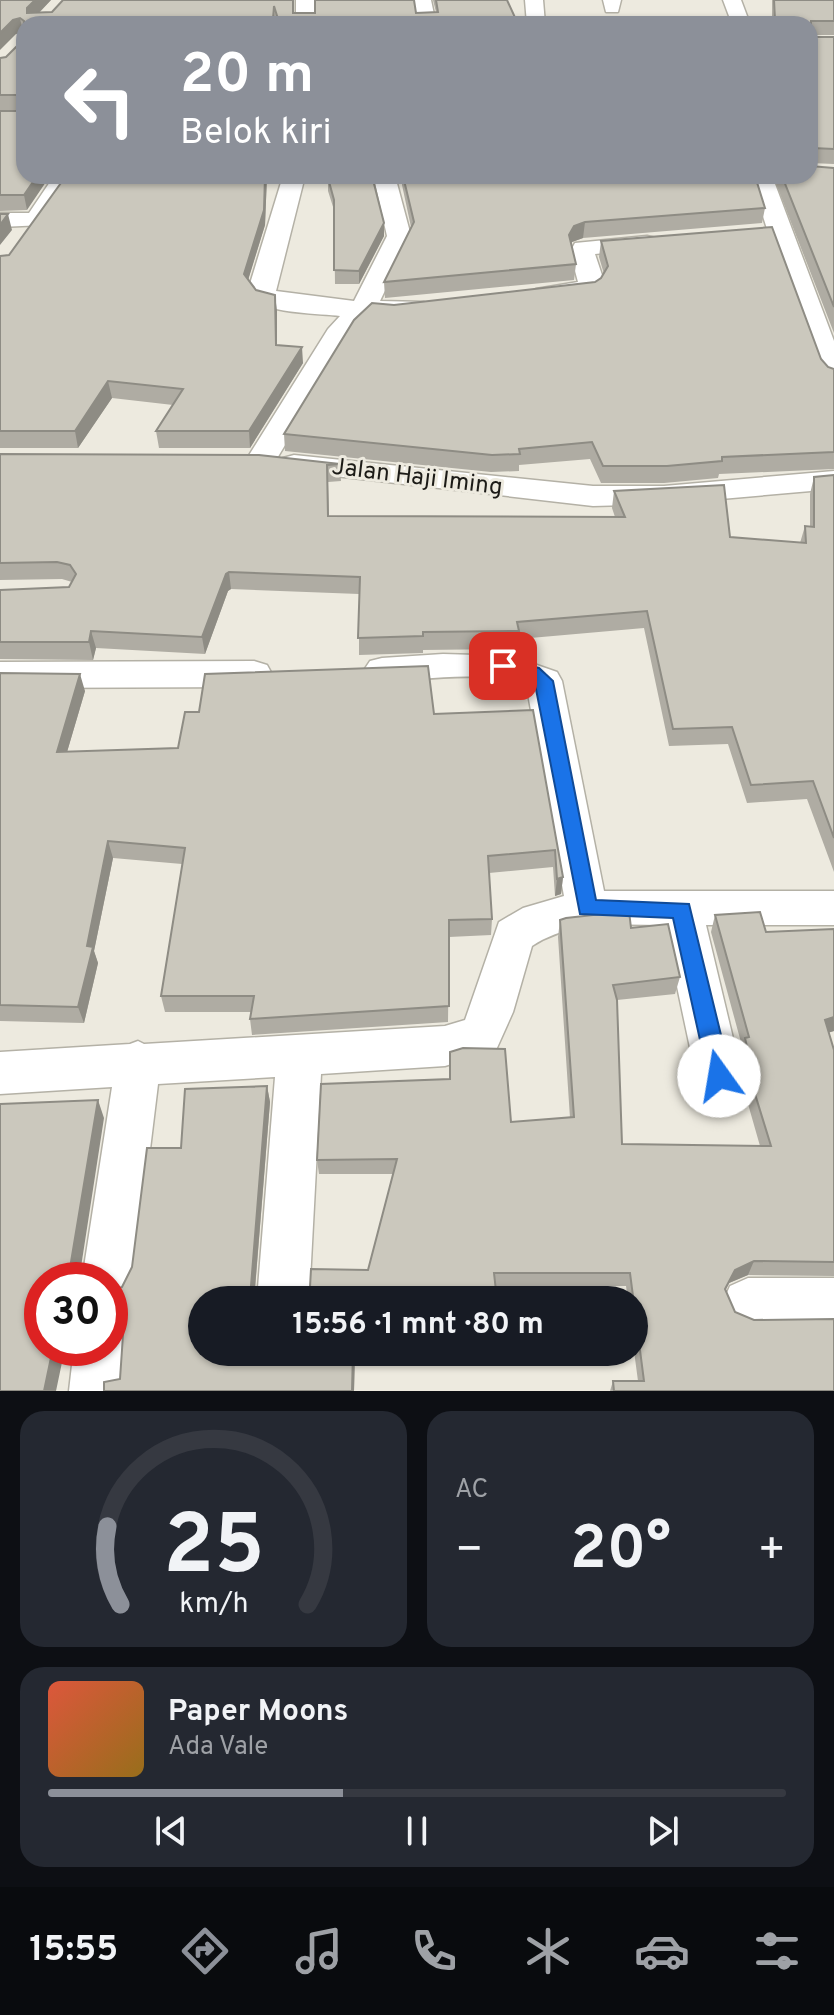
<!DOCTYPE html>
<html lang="id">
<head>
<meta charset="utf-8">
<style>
  :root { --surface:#171b24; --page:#242831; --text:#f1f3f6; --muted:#9ea1a6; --line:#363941; --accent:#8c9099 }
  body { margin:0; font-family:Overpass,sans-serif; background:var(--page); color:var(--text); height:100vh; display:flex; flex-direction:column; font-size:30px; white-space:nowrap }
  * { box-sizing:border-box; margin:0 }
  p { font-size:26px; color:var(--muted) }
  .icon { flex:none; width:44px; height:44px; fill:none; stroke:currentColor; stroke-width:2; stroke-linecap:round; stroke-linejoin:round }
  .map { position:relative; height:1391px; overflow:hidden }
  .panel { display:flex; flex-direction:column; gap:20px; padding:20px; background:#0d0f14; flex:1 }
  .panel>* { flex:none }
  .hud { position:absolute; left:16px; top:16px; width:802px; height:168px; border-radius:24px; box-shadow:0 2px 6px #0004; background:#8c9099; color:#fff; overflow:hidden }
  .speed { position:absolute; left:24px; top:1262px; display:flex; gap:16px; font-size:40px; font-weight:700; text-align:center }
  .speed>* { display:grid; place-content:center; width:104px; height:104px; border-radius:50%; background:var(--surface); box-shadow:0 2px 6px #0004; line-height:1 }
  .speed .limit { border:12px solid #d22; background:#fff; color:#111 }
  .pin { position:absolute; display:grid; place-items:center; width:68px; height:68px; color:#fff; margin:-34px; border-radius:16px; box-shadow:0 4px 12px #0006 }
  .me { position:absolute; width:88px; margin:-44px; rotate:347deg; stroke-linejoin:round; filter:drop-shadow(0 0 6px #0008) }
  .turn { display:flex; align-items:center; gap:28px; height:168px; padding:0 32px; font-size:36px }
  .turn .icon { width:104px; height:104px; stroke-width:2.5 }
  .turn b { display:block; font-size:56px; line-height:68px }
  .big { font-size:60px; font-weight:700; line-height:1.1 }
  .panel .widget { flex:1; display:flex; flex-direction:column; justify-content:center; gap:12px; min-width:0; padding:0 28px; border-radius:24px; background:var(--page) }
  .panel .dial { align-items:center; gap:0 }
  .dial svg { height:208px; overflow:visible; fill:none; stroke:var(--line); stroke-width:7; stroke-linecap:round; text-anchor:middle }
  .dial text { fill:var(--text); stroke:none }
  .song { display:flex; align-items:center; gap:24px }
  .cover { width:96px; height:96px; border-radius:12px; background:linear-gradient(135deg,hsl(10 70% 55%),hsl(40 70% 35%)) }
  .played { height:8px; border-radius:4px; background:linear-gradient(90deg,var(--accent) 40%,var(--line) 40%) }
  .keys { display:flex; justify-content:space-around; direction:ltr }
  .heat { display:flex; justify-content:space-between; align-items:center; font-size:44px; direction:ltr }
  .panel .tiles { flex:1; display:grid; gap:20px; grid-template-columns:1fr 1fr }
  .widget:last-child { grid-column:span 2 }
  .trip { position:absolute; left:188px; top:1286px; width:460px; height:80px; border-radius:40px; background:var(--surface); box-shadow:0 2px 6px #0004; font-weight:700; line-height:80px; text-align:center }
  .tab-bar { display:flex; height:128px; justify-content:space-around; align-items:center; background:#090b0e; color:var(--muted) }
  .tab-bar .icon { width:56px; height:56px }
  .tab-bar .current { color:var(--accent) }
  .tab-bar b { font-size:36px; color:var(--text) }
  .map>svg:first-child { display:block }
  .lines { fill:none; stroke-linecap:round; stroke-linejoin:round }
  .street-casing { stroke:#b4b1a6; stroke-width:3 }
  .street { fill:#fff; fill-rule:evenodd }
  .wall { fill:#afaca3 }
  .shaded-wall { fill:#8e8c84 }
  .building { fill:#cbc8bd; stroke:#8e8c84; stroke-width:2 }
  .route { fill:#1a73e8; stroke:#114b97; stroke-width:2 }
  .labels { text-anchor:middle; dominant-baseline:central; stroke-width:6; stroke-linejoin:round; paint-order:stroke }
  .street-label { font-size:24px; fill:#1c1b17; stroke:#edeadf }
</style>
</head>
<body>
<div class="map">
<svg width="834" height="1391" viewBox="0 0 834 1391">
  <rect width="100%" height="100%" fill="#edeadf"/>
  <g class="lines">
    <g class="street-casing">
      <path id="street" d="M 296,0 L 314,0 L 314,24 L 296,24 Z
        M 413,0 L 431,0 L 436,24 L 418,24 Z
        M 525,0 L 543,0 L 545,24 L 527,24 Z
        M 603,0 L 621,0 L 618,12 L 606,12 Z
        M 723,0 L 741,0 L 750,24 L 732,24 Z
        M 54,176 L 76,176 L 44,225 L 0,227 L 0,213 L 29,213 Z
        M 283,176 L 305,176 L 276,291 L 354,301 L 387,236 L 374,178 L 395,176 L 411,236 L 380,301 L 424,302 L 428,308 L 424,314 L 370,317 L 352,334 L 276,460 L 272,466 L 261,469 L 250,466 L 246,460 L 328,329 L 340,316 C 322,314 264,313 253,299 C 251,296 250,291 249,287 Z
        M 750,176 L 772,176 L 834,341 L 834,383 L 824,381 L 820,375 L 785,285 Z
        M 647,236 L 656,238 L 659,243 L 656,248 L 595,254 L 604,281 L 597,293 L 545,302 L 536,299 L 532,294 L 536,289 L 578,282 L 570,252 L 575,243 Z
        M 294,455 L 593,486 L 664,486 L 834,471 L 834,489 L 664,504 L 593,506 L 283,470 L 279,464 L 283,458 Z
        M 443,654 L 511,656 L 557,672 L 562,681 L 604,891 L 834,891 L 834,925 L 706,925 L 742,1076 L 735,1091 L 719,1097 L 703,1091 L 696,1076 L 664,925 C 619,925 572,920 532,946 L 513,1012 L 496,1050 L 445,1066 L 321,1074 L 309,1300 L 257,1300 L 275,1077 L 158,1084 L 134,1280 L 126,1298 L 110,1305 L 110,1280 L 82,1280 L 112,1087 L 0,1094 L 0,1052 L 130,1044 L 138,1041 L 144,1044 L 445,1026 L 465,1020 L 499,922 L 523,908 L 564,896 L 527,688 C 490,668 424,680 382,682 L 370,679 L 364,670 L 370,661 L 382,658 Z
        M 254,661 L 267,665 L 272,674 L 267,683 L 254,687 L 0,688 L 0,662 Z
        M 748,1278 L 834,1278 L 834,1330 L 748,1330 L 730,1322 L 722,1304 L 730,1286 Z
        M 110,1326 L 119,1329 L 126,1348 L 123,1391 L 69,1391 L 74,1348 L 110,1348 Z"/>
    </g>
    <use href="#street" class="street"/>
  </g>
  <path class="wall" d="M 0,0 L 51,0 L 39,13 L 294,0 L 294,13 L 416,13 L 436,12 L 433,0 L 507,0 L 518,24 L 276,24 L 275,20 L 274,24 L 24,24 L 27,210 L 0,211 L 0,111 L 23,111 L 23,110 L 0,110 L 0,58 L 6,57 L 23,40 L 23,32 L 16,34 Z
    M 772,0 L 834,0 L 834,35 L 811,35 L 811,37 L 834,37 L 834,164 L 810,163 L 810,24 L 772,21 Z
    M 834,168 L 834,333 L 773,176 L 810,176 Z
    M 66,176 L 267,176 L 265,225 L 248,280 L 256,290 L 275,295 L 277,345 L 303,363 L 250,448 L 159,448 L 156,431 L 173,405 L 112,398 L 78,448 L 0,448 L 0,256 L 9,255 Z
    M 402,176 L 755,176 L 765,208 L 762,223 L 583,238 L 572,242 L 571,244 L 576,264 L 574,280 L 385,298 L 384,282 L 411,227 L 402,185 Z
    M 328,178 L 384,236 L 359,284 L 335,284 L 334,210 L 328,191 Z
    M 601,241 L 821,359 L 828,367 L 834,369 L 834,469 L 719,474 L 718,478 L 664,483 L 601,483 L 590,459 L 519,465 L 519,471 L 491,472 L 285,451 L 284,434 L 394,305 L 595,282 L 601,278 L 604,274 L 599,257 Z
    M 0,454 L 340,464 L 341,481 L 328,482 L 329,516 L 615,517 L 612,508 L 614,491 L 730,537 L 800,543 L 805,526 L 810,526 L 810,494 L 814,477 L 834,475 L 834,872 L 807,799 L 747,803 L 728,744 L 669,746 L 644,628 L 519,639 L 518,649 L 423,650 L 423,653 L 359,655 L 359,594 L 231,589 L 228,591 L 205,654 L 96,648 L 93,660 L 0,659 L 0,590 L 69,587 L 72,582 L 62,579 L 0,580 Z
    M 0,673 L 85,691 L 67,752 L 178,748 L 434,714 L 533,710 L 563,877 L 561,894 L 555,896 L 553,867 L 489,873 L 492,919 L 491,935 L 449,937 L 448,1022 L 252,1035 L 250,1019 L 251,1012 L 165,1012 L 161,996 L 182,864 L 113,858 L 94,951 L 98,963 L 84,1023 L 0,1021 Z
    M 715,915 L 766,932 L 834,929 L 834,1031 L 829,1032 L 834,1050 L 834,1276 L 748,1275 L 729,1283 L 725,1290 L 735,1312 L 834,1391 L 610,1391 L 613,1381 L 638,1381 L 634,1351 L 634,1300 L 628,1300 L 626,1286 L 495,1287 L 202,1352 L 355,1352 L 354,1391 L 104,1391 L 120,1379 L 123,1335 L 121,1328 L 110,1325 L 110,1292 L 122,1287 L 132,1267 L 181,1148 L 267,1086 L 270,1102 L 255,1290 L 307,1290 L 368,1270 L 393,1174 L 319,1174 L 317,1160 L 511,1122 L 570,1118 L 558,937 L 560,920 L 631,928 L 680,977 L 675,994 L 617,1000 L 622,1144 L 760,1146 L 742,1083 L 745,1075 L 740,1053 L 742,1046 L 711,932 Z"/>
  <path class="shaded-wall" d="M 35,0 L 51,0 L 30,22 L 29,24 L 27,8 Z
    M 20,18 L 23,32 L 16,34 L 0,50 L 0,33 L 13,20 Z
    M 37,176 L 50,176 L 27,210 L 24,195 Z
    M 265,176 L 267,176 L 265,225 L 245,290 L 244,274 Z
    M 8,214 L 12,230 L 0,245 L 0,225 Z
    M 585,222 L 583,238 L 572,242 L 567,251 L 569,235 L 574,226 Z
    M 384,223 L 384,236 L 359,284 L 359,271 Z
    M 275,295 L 277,311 L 277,361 L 276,345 Z
    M 302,347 L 303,363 L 250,448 L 249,431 Z
    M 108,381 L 112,398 L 78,448 L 75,431 Z
    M 229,572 L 231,589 L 228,591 L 205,654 L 202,637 L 226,574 Z
    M 91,631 L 96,648 L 93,660 L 89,642 Z
    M 80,674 L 85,691 L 62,769 L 57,752 Z
    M 108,841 L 113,858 L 94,951 L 98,963 L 84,1023 L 78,1007 L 87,946 Z
    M 563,877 L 561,894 L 555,896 L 557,879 Z
    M 834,1017 L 834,1031 L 818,1036 L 825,1020 Z
    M 267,1086 L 270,1102 L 254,1300 L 251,1286 Z
    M 98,1100 L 104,1118 L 79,1280 L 68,1280 Z
    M 754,1261 L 748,1275 L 729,1283 L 719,1303 L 735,1270 Z
    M 53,1348 L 65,1348 L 56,1391 L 44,1391 Z
    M 353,1352 L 355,1352 L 354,1391 L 352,1391 Z"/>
  <path class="building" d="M 0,0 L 35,0 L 27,8 L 27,13 L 52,12 L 63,0 L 293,0 L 293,13 L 315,13 L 315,0 L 414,0 L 416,13 L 438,12 L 436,0 L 507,0 L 518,24 L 311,24 L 310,17 L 278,19 L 274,6 L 273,19 L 150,22 L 148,24 L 24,24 L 24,21 L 20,18 L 13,20 L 0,33 Z
    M 774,0 L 834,0 L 834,21 L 811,21 L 811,37 L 834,37 L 834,149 L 813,148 L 810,159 L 810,24 L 686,24 L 775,20 Z
    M 24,27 L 24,176 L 37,176 L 24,195 L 0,195 L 0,111 L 23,111 L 23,95 L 0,95 L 0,58 L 6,57 L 23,40 Z
    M 810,166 L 834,168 L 834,307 L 782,176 L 810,176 Z
    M 66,176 L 265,176 L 264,210 L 244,274 L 256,290 L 275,295 L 276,345 L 302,347 L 249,431 L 156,431 L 183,389 L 108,381 L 75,431 L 0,431 L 0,256 L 9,255 Z
    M 372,176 L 384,223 L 359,271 L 334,270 L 334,200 L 328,178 Z
    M 403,176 L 755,176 L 765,208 L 585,222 L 574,226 L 569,235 L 576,264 L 384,282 L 414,222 Z
    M 0,214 L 8,214 L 0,225 Z
    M 772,227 L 821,359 L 828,367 L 834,369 L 834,452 L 722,457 L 722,461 L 667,466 L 603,466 L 592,442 L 519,449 L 520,454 L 492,455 L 284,434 L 354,320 L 372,303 L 394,305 L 595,282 L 601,278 L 608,266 L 601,241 Z
    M 0,454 L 259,455 L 340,464 L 327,465 L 328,516 L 625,517 L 614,491 L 724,485 L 730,537 L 806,543 L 805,526 L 814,527 L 814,477 L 834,475 L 834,838 L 813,781 L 751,785 L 732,727 L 673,729 L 647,611 L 517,622 L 519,631 L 423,632 L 423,636 L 358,638 L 360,577 L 229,572 L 226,574 L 202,637 L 91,631 L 89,642 L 0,642 L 0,590 L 69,587 L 76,574 L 70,565 L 57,562 L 0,563 Z
    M 428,666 L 434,714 L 533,710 L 563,877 L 557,879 L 555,850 L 488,856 L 492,919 L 449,920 L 449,1006 L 250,1019 L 254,996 L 161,996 L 185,848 L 108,841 L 87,946 L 93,947 L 78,1007 L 0,1005 L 0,673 L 80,674 L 57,752 L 178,748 L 185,712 L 199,712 L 205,674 Z
    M 629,911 L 631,928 L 668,924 L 680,977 L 613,985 L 617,1000 L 622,1144 L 771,1146 L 747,1068 L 750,1060 L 745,1038 L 749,1037 L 715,915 L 760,912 L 766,932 L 834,929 L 834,1017 L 825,1020 L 834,1050 L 834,1262 L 754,1261 L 735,1270 L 725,1289 L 735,1312 L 754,1320 L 834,1319 L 834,1391 L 614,1391 L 613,1381 L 644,1381 L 630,1273 L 494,1273 L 497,1300 L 202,1300 L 202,1352 L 353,1352 L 352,1391 L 104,1391 L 104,1382 L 120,1379 L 123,1335 L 116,1315 L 110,1314 L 110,1292 L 122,1287 L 132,1267 L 147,1148 L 181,1148 L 185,1089 L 267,1086 L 251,1286 L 254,1290 L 307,1290 L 310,1287 L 311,1269 L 368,1270 L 397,1159 L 317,1160 L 321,1084 L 450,1079 L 450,1052 L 463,1048 L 505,1049 L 511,1122 L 574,1117 L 560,920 L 566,918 Z
    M 98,1100 L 68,1280 L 42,1280 L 42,1348 L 53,1348 L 44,1391 L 0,1391 L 0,1104 Z"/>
  <path class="route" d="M 503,660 L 539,668 L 553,681 L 596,900 L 689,904 L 731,1076 L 728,1083 L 719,1086 L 711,1083 L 708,1076 L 673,918 L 580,914 L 535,684 L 527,677 L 497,671 L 494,666 Z"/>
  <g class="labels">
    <g class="street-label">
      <text transform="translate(417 478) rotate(7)">Jalan Haji Iming</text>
    </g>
  </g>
</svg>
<div class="speed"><div class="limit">30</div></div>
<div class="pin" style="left:503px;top:666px;background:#d93025"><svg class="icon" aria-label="arrive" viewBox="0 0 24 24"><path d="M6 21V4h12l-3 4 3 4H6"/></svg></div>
<svg class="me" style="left:719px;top:1076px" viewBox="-20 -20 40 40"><circle r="19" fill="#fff"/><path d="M0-13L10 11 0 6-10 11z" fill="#1a73e8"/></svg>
<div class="trip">15:56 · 1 mnt · 80 m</div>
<div class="hud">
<div class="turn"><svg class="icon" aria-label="left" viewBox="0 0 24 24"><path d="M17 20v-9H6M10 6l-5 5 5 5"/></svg><div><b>20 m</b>Belok kiri</div></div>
</div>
</div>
<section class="panel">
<div class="tiles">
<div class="widget dial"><svg viewBox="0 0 100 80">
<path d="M14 69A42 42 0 1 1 86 69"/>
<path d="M14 69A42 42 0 0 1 9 39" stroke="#8c9099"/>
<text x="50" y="56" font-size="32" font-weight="700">25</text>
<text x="50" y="72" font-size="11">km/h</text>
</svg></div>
<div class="widget"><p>AC</p>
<div class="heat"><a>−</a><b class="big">20°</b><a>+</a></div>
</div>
<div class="widget">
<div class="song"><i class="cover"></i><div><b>Paper Moons</b><p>Ada Vale</p></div></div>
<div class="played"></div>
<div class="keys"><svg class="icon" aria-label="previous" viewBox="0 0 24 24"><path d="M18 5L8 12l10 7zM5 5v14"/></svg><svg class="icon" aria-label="pause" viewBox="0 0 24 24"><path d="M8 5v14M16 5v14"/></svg><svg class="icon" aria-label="next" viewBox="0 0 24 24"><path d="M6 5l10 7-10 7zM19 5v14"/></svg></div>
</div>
</div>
</section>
<nav class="tab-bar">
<b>15:55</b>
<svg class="icon current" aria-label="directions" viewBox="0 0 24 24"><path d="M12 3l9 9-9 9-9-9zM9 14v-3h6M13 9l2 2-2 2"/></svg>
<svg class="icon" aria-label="music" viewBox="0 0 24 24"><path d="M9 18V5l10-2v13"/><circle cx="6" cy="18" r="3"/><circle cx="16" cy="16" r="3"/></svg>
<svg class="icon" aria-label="phone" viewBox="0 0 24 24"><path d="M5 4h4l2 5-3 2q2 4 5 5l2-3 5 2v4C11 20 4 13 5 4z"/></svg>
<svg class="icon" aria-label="climate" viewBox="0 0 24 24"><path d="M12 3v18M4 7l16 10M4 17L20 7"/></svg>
<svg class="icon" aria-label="car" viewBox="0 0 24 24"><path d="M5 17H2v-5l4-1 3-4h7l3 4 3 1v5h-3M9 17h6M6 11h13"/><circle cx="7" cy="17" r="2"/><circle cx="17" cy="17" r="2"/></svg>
<svg class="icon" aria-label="filters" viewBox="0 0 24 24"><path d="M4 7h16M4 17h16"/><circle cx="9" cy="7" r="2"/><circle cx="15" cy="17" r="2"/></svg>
</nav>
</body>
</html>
